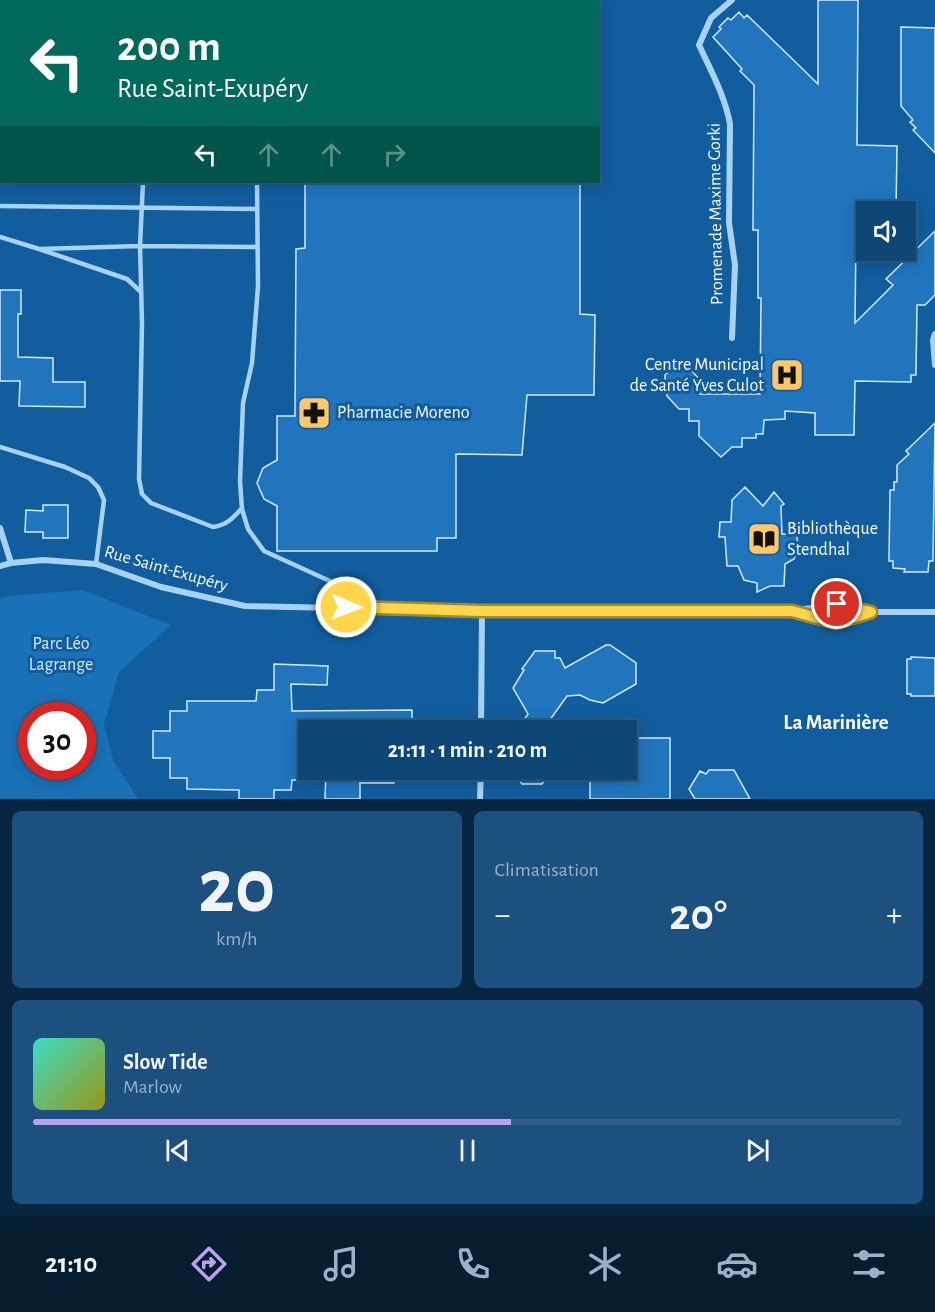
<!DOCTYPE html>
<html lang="fr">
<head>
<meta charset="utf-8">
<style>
  :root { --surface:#0e4676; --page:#1c507e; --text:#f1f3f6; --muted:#9bb1c5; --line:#2e5e88; --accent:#bca0f2 }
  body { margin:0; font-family:"Alegreya Sans",sans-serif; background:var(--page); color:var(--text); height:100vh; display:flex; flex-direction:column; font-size:22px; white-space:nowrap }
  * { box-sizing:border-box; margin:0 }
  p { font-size:20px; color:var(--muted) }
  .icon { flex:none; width:33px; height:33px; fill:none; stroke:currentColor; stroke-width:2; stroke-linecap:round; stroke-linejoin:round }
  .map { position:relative; height:799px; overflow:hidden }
  .panel { display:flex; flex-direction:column; gap:12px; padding:12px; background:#082641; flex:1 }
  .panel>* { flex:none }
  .guide { position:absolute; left:0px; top:0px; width:600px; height:183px; box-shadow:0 3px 15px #0003,0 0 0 2px var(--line); background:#00695c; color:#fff; overflow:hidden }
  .fabs { position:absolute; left:856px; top:201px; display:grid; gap:12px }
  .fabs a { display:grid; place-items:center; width:60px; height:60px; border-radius:0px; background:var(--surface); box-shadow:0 3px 15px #0003,0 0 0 2px var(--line); font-size:30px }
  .speed { position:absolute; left:18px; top:702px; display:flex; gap:12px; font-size:30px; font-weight:700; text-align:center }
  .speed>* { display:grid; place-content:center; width:78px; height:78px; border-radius:50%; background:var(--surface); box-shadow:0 3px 15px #0003,0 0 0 2px var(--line); line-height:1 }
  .speed .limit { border:9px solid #d22; background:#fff; color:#111 }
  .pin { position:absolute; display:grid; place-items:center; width:51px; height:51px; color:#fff; margin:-26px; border:3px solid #fff; border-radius:50%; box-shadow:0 2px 6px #0007 }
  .me { position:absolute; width:66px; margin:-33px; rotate:91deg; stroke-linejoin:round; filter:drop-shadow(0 0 4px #0008) }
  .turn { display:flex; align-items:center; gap:21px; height:126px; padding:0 18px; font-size:27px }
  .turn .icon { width:78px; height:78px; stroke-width:2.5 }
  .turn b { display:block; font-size:42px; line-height:51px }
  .lanes { display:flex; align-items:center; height:57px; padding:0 18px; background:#0003; justify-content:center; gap:30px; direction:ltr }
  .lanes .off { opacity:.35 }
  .big { font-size:45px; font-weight:700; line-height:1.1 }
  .panel .card { flex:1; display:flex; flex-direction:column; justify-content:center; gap:9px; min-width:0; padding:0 21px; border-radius:9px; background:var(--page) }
  .panel .dial { align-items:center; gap:0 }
  .dial b { font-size:78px; line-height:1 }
  .song { display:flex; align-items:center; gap:18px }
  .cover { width:72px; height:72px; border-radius:9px; background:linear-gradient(135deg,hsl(170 70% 55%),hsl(60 70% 35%)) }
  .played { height:6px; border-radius:3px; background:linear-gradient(90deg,var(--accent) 55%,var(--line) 55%) }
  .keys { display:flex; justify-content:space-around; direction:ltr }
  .heat { display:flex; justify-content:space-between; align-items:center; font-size:33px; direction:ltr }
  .panel .tiles { flex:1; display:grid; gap:12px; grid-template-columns:1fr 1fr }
  .card:last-child { grid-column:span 2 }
  .trip { position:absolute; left:298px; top:720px; width:339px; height:60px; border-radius:0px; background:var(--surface); box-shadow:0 3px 15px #0003,0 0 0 2px var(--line); font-weight:700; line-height:60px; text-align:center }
  .menu { display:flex; height:96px; justify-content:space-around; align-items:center; background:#061c2f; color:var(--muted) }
  .menu .icon { width:42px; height:42px }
  .menu .selected { color:var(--accent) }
  .menu b { font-size:27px; color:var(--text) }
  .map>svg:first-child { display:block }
  .green { fill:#1971b8; fill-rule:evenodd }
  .building { fill:#2075bd; stroke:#d1eafe; stroke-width:1.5 }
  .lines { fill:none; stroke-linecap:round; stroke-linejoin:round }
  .lane { stroke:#a8d2f4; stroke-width:4.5 }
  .street { stroke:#a8d2f4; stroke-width:6 }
  .route-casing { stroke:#a68a30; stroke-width:15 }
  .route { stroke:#ffd54a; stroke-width:10 }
  .labels { text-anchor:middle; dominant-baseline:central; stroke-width:6; stroke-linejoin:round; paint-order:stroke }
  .street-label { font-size:18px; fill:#fff; stroke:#125d9e }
  .poi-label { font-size:18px; fill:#fff; stroke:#125d9e; text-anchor:start }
  .park-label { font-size:18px; fill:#d1eafe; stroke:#125d9e }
  .quarter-label { font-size:21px; font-weight:bold; fill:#fff; stroke:#125d9e }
</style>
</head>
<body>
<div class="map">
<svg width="935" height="799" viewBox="0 0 935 799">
  <rect width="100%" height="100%" fill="#125d9e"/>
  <path class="green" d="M 83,590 L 171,625 L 119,672 L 104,725 L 113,760 L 138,799 L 0,799 L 0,599 L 8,596 ZM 32,716 L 82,716 L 82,766 L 32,766 Z"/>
  <path class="building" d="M 818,0 L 858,0 L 857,145 L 897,146 L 896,212 L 867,212 L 867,236 L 856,236 L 855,323 L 893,285 L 886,279 L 935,231 L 935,295 L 925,305 L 917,305 L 916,375 L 911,375 L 911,382 L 855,381 L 854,435 L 815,435 L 815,413 L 785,411 L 785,419 L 764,420 L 763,434 L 756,434 L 756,438 L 742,438 L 742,447 L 732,447 L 721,457 L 699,436 L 699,421 L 689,421 L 689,409 L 679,409 L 667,396 L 667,386 L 665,386 L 665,375 L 671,370 L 691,370 L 700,380 L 700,394 L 760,394 L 761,298 L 758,298 L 758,230 L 753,230 L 754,85 L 740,71 L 742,69 L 713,37 L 721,29 L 719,27 L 728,18 L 731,20 L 739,12 L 744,18 L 747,15 L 818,84 Z
    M 901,27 L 935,28 L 935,153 L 913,130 L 916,128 L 910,122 L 913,120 L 901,106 Z
    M 305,182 L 580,182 L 580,314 L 595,315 L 594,395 L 527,395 L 522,455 L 456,454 L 456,538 L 437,538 L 437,551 L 277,551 L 277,506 L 264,499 L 257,483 L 263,468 L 277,460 L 277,416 L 295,416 L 296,249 L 305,248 Z
    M 0,290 L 21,290 L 21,314 L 18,314 L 18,357 L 53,358 L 53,382 L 85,382 L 85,407 L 19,406 L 20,381 L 0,381 Z
    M 935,423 L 933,561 L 929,561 L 928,572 L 904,572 L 905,569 L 893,568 L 893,561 L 889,561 L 890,490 L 894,490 L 894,482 L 897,482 L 897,465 L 909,454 L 906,451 Z
    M 745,487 L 763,506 L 774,492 L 784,504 L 781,506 L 782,534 L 797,534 L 798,549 L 794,559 L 785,564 L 784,586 L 770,586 L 757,592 L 757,583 L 744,580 L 738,566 L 727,566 L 725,537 L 719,537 L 720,522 L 731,522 L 732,500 Z
    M 43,505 L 68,505 L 68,538 L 43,538 L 43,532 L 25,532 L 26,510 L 43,511 Z
    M 606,645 L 610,645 L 636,663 L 636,684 L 603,703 L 590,700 L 580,695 L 567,696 L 549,721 L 554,730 L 517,730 L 528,714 L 513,688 L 524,670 L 522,669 L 535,651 L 555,651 L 555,658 L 560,658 L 565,668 Z
    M 911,657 L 935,658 L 935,696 L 911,696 L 911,694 L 907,694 L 907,659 L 911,659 Z
    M 274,664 L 328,666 L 327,685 L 291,684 L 292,711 L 412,710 L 412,730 L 309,730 L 309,780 L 292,780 L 291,790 L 274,790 L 274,799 L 239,799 L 239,790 L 187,789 L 187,778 L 170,778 L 170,758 L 153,758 L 153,731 L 170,731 L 170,711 L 187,711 L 187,701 L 256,701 L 257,690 L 274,690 Z
    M 627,738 L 670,738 L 670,799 L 590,799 L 590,770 L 627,770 Z
    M 326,770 L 394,770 L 394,783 L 360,783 L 360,799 L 325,799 Z
    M 512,770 L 551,770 L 542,784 L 522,784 Z
    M 709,770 L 734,770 L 750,799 L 695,799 L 689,789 L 700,771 L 706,774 Z"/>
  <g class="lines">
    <path class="lane" d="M 256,0 L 256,2
      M 144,2 L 144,0
      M 143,182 L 140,246 L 142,323 L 139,479 L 142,494 L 151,503 L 213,527 C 227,525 233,518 242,508
      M 257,182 L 258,286 L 252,363 L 243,403 L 240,481 L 242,509 L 248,529 L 264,551 L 389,608
      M 0,206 L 257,209
      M 0,237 L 39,249
      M 141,292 L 127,279 L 39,249 L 140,246 L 257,247
      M 0,447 L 65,467 L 89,478 L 98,487 L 104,500 L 96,564"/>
    <path class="street" d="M 935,334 L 933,340 L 935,365
      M 732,338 L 735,265 L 729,223 L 730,124 C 725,96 711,71 699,45 L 711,18 L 732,0
      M 0,528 L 11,563
      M 0,566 L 11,563 L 43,560 L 96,564 L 161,587 L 245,606 L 482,611 L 792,611 L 837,604 L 871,612 L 935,612
      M 796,612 L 836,623 L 869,613
      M 481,730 L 482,611
      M 480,799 L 481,770"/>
  </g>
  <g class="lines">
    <g class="route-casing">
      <path id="route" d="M 346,607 L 482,611 L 792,611 L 836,623 L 871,612 L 837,604"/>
    </g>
    <use href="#route" class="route"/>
  </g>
  <defs>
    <g id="hospital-square" transform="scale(1.725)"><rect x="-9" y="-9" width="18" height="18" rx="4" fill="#ffc66b" stroke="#125d9e"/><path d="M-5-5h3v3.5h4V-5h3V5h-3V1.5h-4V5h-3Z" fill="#111"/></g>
    <g id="pharmacy-square" transform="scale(1.725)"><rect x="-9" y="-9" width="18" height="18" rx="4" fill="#ffc66b" stroke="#125d9e"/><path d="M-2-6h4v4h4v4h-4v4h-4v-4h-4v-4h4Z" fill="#111"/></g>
    <g id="library-square" transform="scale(1.725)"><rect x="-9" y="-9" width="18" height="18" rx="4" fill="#ffc66b" stroke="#125d9e"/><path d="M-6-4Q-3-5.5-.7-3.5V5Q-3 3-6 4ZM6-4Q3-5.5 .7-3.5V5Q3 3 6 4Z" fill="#111"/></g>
  </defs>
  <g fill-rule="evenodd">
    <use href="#hospital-square" x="787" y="375"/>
    <use href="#pharmacy-square" x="314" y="413"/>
    <use href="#library-square" x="764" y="539"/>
  </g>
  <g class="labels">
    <g class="street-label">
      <text transform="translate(716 214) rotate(-91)">Promenade Maxime Gorki</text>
      <text transform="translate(166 569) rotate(16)">Rue Saint-Exupéry</text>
    </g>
    <g class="poi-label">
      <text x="764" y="365" text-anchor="end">Centre Municipal<tspan x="764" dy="21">de Santé Yves Culot</tspan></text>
      <text x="337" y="413">Pharmacie Moreno</text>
      <text x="787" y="529">Bibliothèque<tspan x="787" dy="21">Stendhal</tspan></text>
    </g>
    <g class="park-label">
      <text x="61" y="644">Parc Léo<tspan x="61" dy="21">Lagrange</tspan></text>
    </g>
    <g class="quarter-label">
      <text x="836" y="722">La Marinière</text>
    </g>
  </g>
</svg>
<div class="fabs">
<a><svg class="icon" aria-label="sound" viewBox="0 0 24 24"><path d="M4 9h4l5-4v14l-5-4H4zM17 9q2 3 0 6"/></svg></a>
</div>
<div class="speed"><div class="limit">30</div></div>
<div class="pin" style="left:837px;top:604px;background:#d93025"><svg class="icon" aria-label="arrive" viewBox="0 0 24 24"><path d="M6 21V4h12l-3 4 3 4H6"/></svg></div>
<svg class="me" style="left:346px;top:607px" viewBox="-20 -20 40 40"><circle r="17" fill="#ffd54a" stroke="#fff" stroke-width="3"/><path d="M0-11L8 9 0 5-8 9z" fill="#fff"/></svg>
<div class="trip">21:11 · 1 min · 210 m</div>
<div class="guide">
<div class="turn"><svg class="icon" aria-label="left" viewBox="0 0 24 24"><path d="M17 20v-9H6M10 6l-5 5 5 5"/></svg><div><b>200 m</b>Rue Saint-Exupéry</div></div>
<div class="lanes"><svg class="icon" aria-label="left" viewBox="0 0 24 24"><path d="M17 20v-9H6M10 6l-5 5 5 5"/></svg><svg class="icon off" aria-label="ahead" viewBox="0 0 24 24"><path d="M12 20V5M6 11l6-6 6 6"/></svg><svg class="icon off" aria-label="ahead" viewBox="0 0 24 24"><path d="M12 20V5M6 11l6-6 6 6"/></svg><svg class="icon off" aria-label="right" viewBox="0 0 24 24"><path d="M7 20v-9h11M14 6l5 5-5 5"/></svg></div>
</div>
</div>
<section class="panel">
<div class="tiles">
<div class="card dial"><b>20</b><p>km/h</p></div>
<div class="card"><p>Climatisation</p>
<div class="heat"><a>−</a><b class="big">20°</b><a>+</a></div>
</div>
<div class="card">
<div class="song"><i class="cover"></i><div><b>Slow Tide</b><p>Marlow</p></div></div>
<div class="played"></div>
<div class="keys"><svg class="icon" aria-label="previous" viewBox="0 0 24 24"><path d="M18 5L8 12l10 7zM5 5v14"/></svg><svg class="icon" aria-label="pause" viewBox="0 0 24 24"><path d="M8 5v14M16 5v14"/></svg><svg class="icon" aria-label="next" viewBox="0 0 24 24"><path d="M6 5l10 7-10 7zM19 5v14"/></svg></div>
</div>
</div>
</section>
<nav class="menu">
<b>21:10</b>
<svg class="icon selected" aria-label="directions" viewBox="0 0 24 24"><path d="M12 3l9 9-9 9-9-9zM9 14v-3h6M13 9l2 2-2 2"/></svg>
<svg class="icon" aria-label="music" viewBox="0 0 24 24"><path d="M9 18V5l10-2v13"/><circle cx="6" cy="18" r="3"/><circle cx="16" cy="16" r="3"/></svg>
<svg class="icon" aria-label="phone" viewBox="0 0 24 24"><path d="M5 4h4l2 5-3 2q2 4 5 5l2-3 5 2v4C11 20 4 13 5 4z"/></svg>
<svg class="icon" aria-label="climate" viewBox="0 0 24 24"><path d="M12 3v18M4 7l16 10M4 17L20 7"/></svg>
<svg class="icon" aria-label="car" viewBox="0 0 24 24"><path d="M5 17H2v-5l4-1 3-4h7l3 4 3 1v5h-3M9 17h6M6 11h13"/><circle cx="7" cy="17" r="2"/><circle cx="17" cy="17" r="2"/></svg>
<svg class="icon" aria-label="filters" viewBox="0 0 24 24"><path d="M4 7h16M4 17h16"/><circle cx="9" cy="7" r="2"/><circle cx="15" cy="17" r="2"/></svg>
</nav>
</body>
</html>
